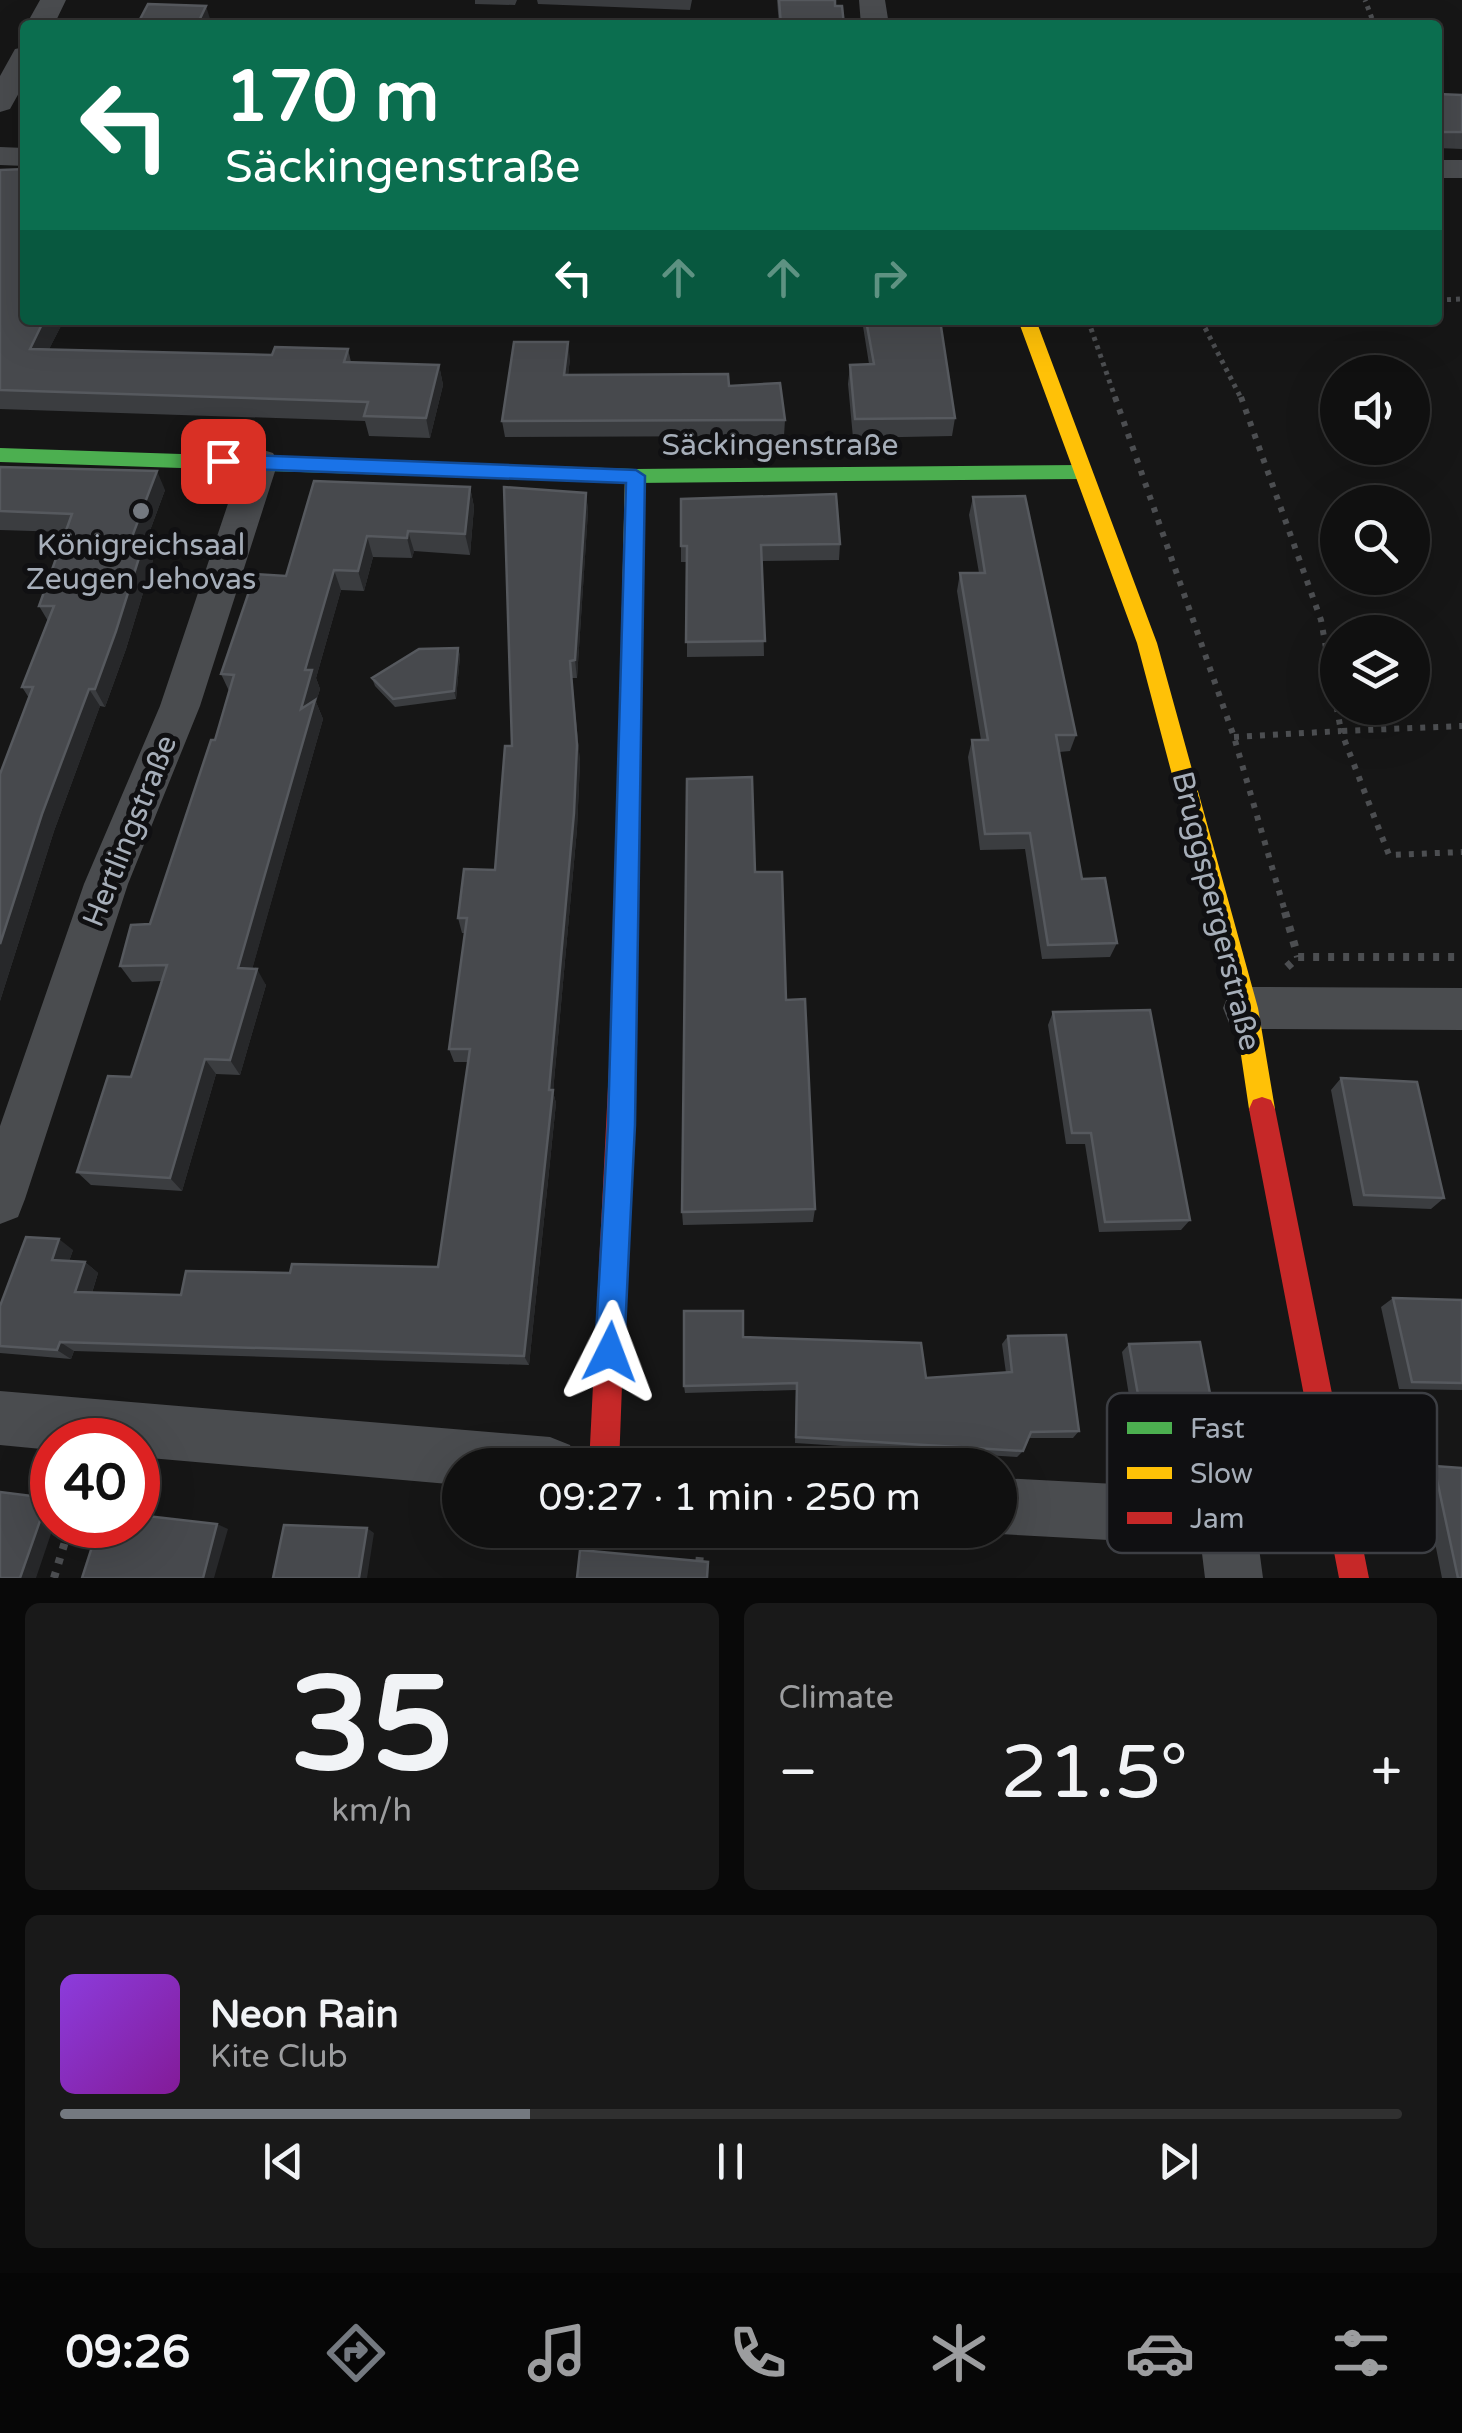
<!DOCTYPE html>
<html lang="en">
<head>
<meta charset="utf-8">
<style>
  :root { --surface:#101010; --page:#191919; --text:#f1f3f6; --muted:#9c9d9f; --line:#303030; --accent:#747980 }
  body { margin:0; font-family:"Varela Round",sans-serif; background:var(--page); color:var(--text); height:100vh; display:flex; flex-direction:column; font-size:38px; white-space:nowrap }
  * { box-sizing:border-box; margin:0 }
  p { font-size:32px; color:var(--muted) }
  .icon { flex:none; width:55px; height:55px; fill:none; stroke:currentColor; stroke-width:2; stroke-linecap:round; stroke-linejoin:round }
  .map { position:relative; height:1578px; overflow:hidden }
  .panel { display:flex; flex-direction:column; gap:25px; padding:25px; background:#090909; flex:1 }
  .panel>* { flex:none }
  .top-card { position:absolute; left:20px; top:20px; width:1422px; height:305px; border-radius:10px; box-shadow:0 10px 40px #0002,0 0 0 2px var(--line); background:#0b6e4f; color:#fff; overflow:hidden }
  .controls { position:absolute; left:1320px; top:355px; display:grid; gap:20px }
  .controls a { display:grid; place-items:center; width:110px; height:110px; border-radius:50%; background:var(--surface); box-shadow:0 10px 40px #0002,0 0 0 2px var(--line); font-size:50px }
  .speed { position:absolute; left:30px; top:1418px; display:flex; gap:20px; font-size:50px; font-weight:700; text-align:center }
  .speed>* { display:grid; place-content:center; width:130px; height:130px; border-radius:50%; background:var(--surface); box-shadow:0 10px 40px #0002,0 0 0 2px var(--line); line-height:1 }
  .speed .limit { border:15px solid #d22; background:#fff; color:#111 }
  .pin { position:absolute; display:grid; place-items:center; width:85px; height:85px; color:#fff; margin:-42px; border-radius:20px; box-shadow:0 5px 15px #0006 }
  .me { position:absolute; width:110px; margin:-55px; rotate:3deg; stroke-linejoin:round; filter:drop-shadow(0 0 8px #0008) }
  .turn { display:flex; align-items:center; gap:35px; height:210px; padding:0 40px; font-size:45px }
  .turn .icon { width:130px; height:130px; stroke-width:2.5 }
  .turn b { display:block; font-size:70px; line-height:85px }
  .lanes { display:flex; align-items:center; height:95px; padding:0 40px; background:#0003; justify-content:center; gap:50px; direction:ltr }
  .lanes .off { opacity:.35 }
  .big { font-size:75px; font-weight:600; line-height:1.1 }
  .panel .card { flex:1; display:flex; flex-direction:column; justify-content:center; gap:15px; min-width:0; padding:0 35px; border-radius:15px; background:var(--page) }
  .panel .dial { align-items:center; gap:0 }
  .dial b { font-size:130px; line-height:1 }
  .song { display:flex; align-items:center; gap:30px }
  .cover { width:120px; height:120px; border-radius:15px; background:linear-gradient(135deg,hsl(270 70% 55%),hsl(290 70% 35%)) }
  .played { height:10px; border-radius:5px; background:linear-gradient(90deg,var(--accent) 35%,var(--line) 35%) }
  .keys { display:flex; justify-content:space-around; direction:ltr }
  .heat { display:flex; justify-content:space-between; align-items:center; font-size:55px; direction:ltr }
  .panel .tiles { flex:1; display:grid; gap:25px; grid-template-columns:1fr 1fr }
  .card:last-child { grid-column:span 2 }
  .trip { position:absolute; left:442px; top:1448px; width:575px; height:100px; border-radius:50px; background:var(--surface); box-shadow:0 10px 40px #0002,0 0 0 2px var(--line); font-weight:600; line-height:100px; text-align:center }
  .menu { display:flex; height:160px; justify-content:space-around; align-items:center; background:#060606; color:var(--muted) }
  .menu .icon { width:70px; height:70px }
  .menu .on { color:var(--accent) }
  .menu b { font-size:45px; color:var(--text) }
  .map>svg:first-child { display:block }
  .lines { fill:none; stroke-linecap:round; stroke-linejoin:round }
  .path-far2 { stroke:#4c4e51; stroke-width:5; stroke-dasharray:4 5; stroke-linecap:butt }
  .path-far1 { stroke:#4c4e51; stroke-width:6; stroke-dasharray:5 8; stroke-linecap:butt }
  .path { stroke:#4c4e51; stroke-width:8; stroke-dasharray:6 9; stroke-linecap:butt }
  .street { fill:#4a4c4f; fill-rule:evenodd }
  .fast { fill:#4caf50; fill-rule:evenodd }
  .slow { fill:#ffc107; fill-rule:evenodd }
  .jam { fill:#c62828; fill-rule:evenodd }
  .wall { fill:#3b3d40 }
  .shaded-wall { fill:#27282a }
  .building { fill:#47494d; stroke:#56595e; stroke-width:2.5 }
  .route { fill:#1a73e8; stroke:#114b97; stroke-width:2.5 }
  .poi-dot { fill:#747980; stroke:#101012; stroke-width:4 }
  .labels { text-anchor:middle; dominant-baseline:central; stroke-width:10; stroke-linejoin:round; paint-order:stroke }
  .street-label { font-size:30px; fill:#a6aeb9; stroke:#101012 }
  .poi-label { font-size:30px; fill:#a6aeb9; stroke:#101012 }
  .key { fill:#101012; stroke:#3d3f44; stroke-width:2.5 }
  .key-label { font-size:28px; fill:#a6aeb9 }
</style>
</head>
<body>
<div class="map">
<svg width="1462" height="1578" viewBox="0 0 1462 1578">
  <rect width="100%" height="100%" fill="#161616"/>
  <g class="lines">
    <path class="path-far2" d="M 1317,23 L 1374,24 L 1365,0
      M 1438,300 L 1462,299
      M 1088,320 L 1116,400
      M 1201,320 L 1242,400"/>
    <path class="path-far1" d="M 1115,397 L 1234,737 L 1286,915
      M 1241,397 L 1321,620 L 1341,731 L 1462,726
      M 1234,737 L 1341,731 L 1389,855 L 1462,852"/>
    <path class="path" d="M 1285,912 L 1298,957
      M 1287,967 L 1298,957 L 1462,957
      M 54,1578 L 70,1525
      M 698,1578 L 702,1530"/>
    <path class="street" d="M 40,0 L 66,0 L 54,25 L 26,25 Z
      M 859,0 L 885,0 L 889,25 L 861,25 Z
      M 25,47 L 25,82 L 10,109 L 0,112 L 0,76 L 15,49 Z
      M 0,147 L 25,148 L 25,166 L 0,165 Z
      M 1438,160 L 1462,160 L 1462,178 L 1438,178 Z
      M 260,449 L 273,453 L 278,462 L 200,706 L 128,884 L 25,1199 L 18,1217 L 0,1224 L 0,1126 L 84,884 L 160,706 L 242,462 L 247,453 Z
      M 1246,987 L 1462,988 L 1462,1030 L 1246,1029 L 1229,1023 L 1223,1008 L 1229,993 Z
      M 0,1391 L 550,1437 L 570,1445 L 578,1465 L 460,1465 L 460,1485 L 138,1457 L 138,1440 L 52,1440 L 52,1450 L 0,1445 Z
      M 1000,1478 L 1344,1496 L 1364,1504 L 1372,1524 L 1364,1544 L 1344,1552 L 1259,1548 L 1263,1578 L 1205,1578 L 1201,1545 L 1000,1534 L 990,1530 L 1000,1530 Z"/>
    <path class="fast" d="M 0,448 L 635,469 L 1080,465 L 1090,472 L 1080,479 L 635,483 L 0,462 Z"/>
    <path class="slow" d="M 1018,320 L 1036,320 L 1157,643 L 1258,1008 L 1275,1109 L 1271,1118 L 1262,1121 L 1253,1118 L 1249,1109 L 1234,1008 L 1137,643 Z
      M 635,469 L 645,476 L 637,987 L 634,995 L 625,998 L 616,995 L 613,987 L 625,476 Z"/>
    <path class="jam" d="M 625,976 L 634,979 L 637,987 L 619,1465 L 589,1465 L 613,987 L 616,979 Z
      M 1262,1097 L 1271,1100 L 1275,1109 L 1369,1578 L 1339,1578 L 1249,1109 L 1253,1100 Z"/>
  </g>
  <path class="wall" d="M 475,0 L 517,0 L 515,5 L 475,4 Z
    M 537,0 L 692,0 L 690,10 L 538,4 Z
    M 777,0 L 835,0 L 835,6 L 844,25 L 779,25 Z
    M 1438,94 L 1462,95 L 1462,149 L 1438,148 Z
    M 0,170 L 64,320 L 49,349 L 272,355 L 348,349 L 351,362 L 439,365 L 443,385 L 430,438 L 369,436 L 365,421 L 0,409 Z
    M 862,320 L 940,320 L 955,418 L 952,436 L 853,438 L 848,384 L 850,365 L 869,364 Z
    M 570,359 L 568,375 L 729,386 L 785,420 L 784,436 L 505,437 L 502,421 Z
    M 0,467 L 165,490 L 145,544 L 153,560 L 126,649 L 105,707 L 100,706 L 54,831 L 0,1001 L 0,774 L 29,698 L 22,687 L 48,621 L 39,606 L 65,532 L 0,530 Z
    M 470,487 L 474,507 L 470,555 L 414,551 L 412,558 L 373,557 L 364,591 L 341,590 L 316,678 L 320,689 L 316,702 L 323,719 L 252,969 L 266,985 L 240,1075 L 216,1074 L 182,1191 L 91,1185 L 77,1172 L 131,1077 L 162,981 L 132,982 L 120,966 L 150,924 L 215,740 L 229,691 L 221,674 L 286,576 Z
    M 586,493 L 588,511 L 577,678 L 572,678 L 580,762 L 577,829 L 553,1092 L 556,1103 L 529,1365 L 74,1351 L 71,1359 L 0,1353 L 0,1306 L 73,1250 L 69,1261 L 85,1262 L 98,1273 L 92,1293 L 181,1295 L 290,1273 L 438,1267 L 468,1062 L 454,1062 L 449,1049 L 465,933 L 462,933 L 458,918 L 495,870 L 512,746 Z
    M 973,497 L 1076,735 L 1070,751 L 1059,752 L 1082,879 L 1117,943 L 1110,957 L 1042,959 L 1025,849 L 980,850 L 968,757 L 972,740 L 981,740 L 957,591 L 960,573 L 979,573 L 969,515 Z
    M 681,499 L 840,544 L 839,560 L 762,561 L 764,656 L 687,657 L 687,562 L 681,562 Z
    M 458,648 L 460,656 L 456,699 L 395,707 L 375,686 L 372,678 Z
    M 755,872 L 786,1000 L 815,1209 L 813,1222 L 683,1225 L 682,1212 Z
    M 1053,1012 L 1190,1220 L 1181,1230 L 1099,1232 L 1085,1144 L 1066,1144 L 1048,1025 Z
    M 1341,1078 L 1444,1198 L 1431,1209 L 1353,1206 L 1331,1090 Z
    M 1393,1298 L 1462,1300 L 1462,1390 L 1399,1389 L 1381,1307 Z
    M 1008,1336 L 1079,1431 L 1073,1438 L 1028,1438 L 1023,1451 L 1017,1457 L 795,1443 L 796,1390 L 685,1393 L 684,1386 L 743,1337 L 926,1378 L 1006,1373 L 1002,1344 Z
    M 1129,1344 L 1221,1450 L 1211,1456 L 1139,1458 L 1122,1352 Z
    M 1434,1466 L 1462,1578 L 1442,1578 L 1421,1472 Z"/>
  <path class="shaded-wall" d="M 206,6 L 212,25 L 197,25 Z
    M 44,320 L 64,320 L 39,369 L 30,349 Z
    M 568,342 L 570,359 L 566,391 L 564,375 Z
    M 439,365 L 443,385 L 430,438 L 426,418 Z
    M 157,471 L 165,490 L 145,544 L 153,560 L 126,649 L 105,707 L 95,689 L 130,542 Z
    M 470,487 L 474,507 L 470,555 L 465,534 Z
    M 586,493 L 588,511 L 577,678 L 575,660 Z
    M 408,531 L 414,551 L 412,558 L 407,538 Z
    M 367,536 L 373,557 L 364,591 L 358,571 Z
    M 334,570 L 341,590 L 316,678 L 320,689 L 316,702 L 323,719 L 248,984 L 238,968 L 301,709 L 305,670 Z
    M 458,648 L 460,656 L 456,699 L 454,691 Z
    M 570,661 L 580,762 L 577,829 L 553,1092 L 556,1103 L 529,1365 L 524,1356 L 549,1090 Z
    M 89,689 L 100,706 L 54,831 L 0,1001 L 0,944 L 42,814 Z
    M 257,969 L 266,985 L 240,1075 L 230,1060 Z
    M 205,1059 L 216,1074 L 182,1191 L 170,1178 Z
    M 59,1239 L 73,1250 L 66,1270 L 52,1260 Z
    M 85,1262 L 98,1273 L 89,1302 L 75,1292 Z
    M 60,1342 L 74,1351 L 71,1359 L 57,1350 Z
    M 48,1498 L 52,1500 L 52,1525 L 54,1525 L 36,1578 L 20,1578 Z
    M 217,1524 L 228,1529 L 214,1578 L 203,1578 Z
    M 367,1528 L 374,1533 L 367,1578 L 359,1578 Z"/>
  <path class="building" d="M 779,0 L 835,0 L 835,6 L 842,6 L 844,25 L 781,25 Z
    M 148,4 L 206,6 L 197,25 L 137,25 Z
    M 1438,94 L 1462,95 L 1462,132 L 1438,132 Z
    M 25,169 L 25,320 L 44,320 L 30,349 L 272,355 L 275,347 L 348,349 L 344,362 L 439,365 L 426,418 L 364,416 L 368,402 L 0,390 L 0,170 Z
    M 866,320 L 940,320 L 955,418 L 855,419 L 850,365 L 874,364 Z
    M 514,342 L 568,342 L 564,375 L 728,374 L 729,386 L 780,383 L 785,420 L 502,421 Z
    M 0,467 L 157,471 L 130,542 L 144,542 L 116,631 L 95,689 L 89,689 L 42,814 L 0,944 L 0,774 L 33,687 L 22,687 L 54,606 L 39,606 L 72,514 L 0,511 Z
    M 314,481 L 470,487 L 465,534 L 408,531 L 407,538 L 367,536 L 358,571 L 334,570 L 305,670 L 312,670 L 301,709 L 315,700 L 238,968 L 257,969 L 230,1060 L 205,1059 L 170,1178 L 77,1172 L 108,1076 L 131,1077 L 167,965 L 120,966 L 131,925 L 150,924 L 211,740 L 215,740 L 234,675 L 221,674 L 255,574 L 286,576 Z
    M 504,487 L 586,493 L 575,660 L 570,661 L 577,745 L 574,813 L 549,1090 L 553,1090 L 524,1356 L 60,1342 L 57,1350 L 0,1346 L 0,1306 L 26,1237 L 59,1239 L 52,1260 L 85,1262 L 75,1292 L 181,1295 L 186,1271 L 290,1273 L 292,1264 L 438,1267 L 470,1049 L 449,1049 L 467,918 L 458,918 L 464,869 L 495,870 L 505,746 L 512,746 Z
    M 836,494 L 840,544 L 761,545 L 765,641 L 686,642 L 687,546 L 681,546 L 681,499 Z
    M 1025,496 L 1076,735 L 1056,735 L 1082,879 L 1105,878 L 1117,943 L 1048,945 L 1030,833 L 985,834 L 972,740 L 988,740 L 960,573 L 985,573 L 973,497 Z
    M 458,648 L 454,691 L 393,699 L 372,678 L 419,649 Z
    M 752,777 L 755,872 L 782,872 L 786,1000 L 805,999 L 815,1209 L 682,1212 L 687,779 Z
    M 1150,1010 L 1190,1220 L 1105,1222 L 1091,1133 L 1072,1133 L 1053,1012 Z
    M 1341,1078 L 1417,1082 L 1444,1198 L 1364,1195 Z
    M 1393,1298 L 1462,1300 L 1462,1383 L 1412,1382 Z
    M 684,1311 L 743,1311 L 743,1337 L 921,1343 L 926,1378 L 1012,1372 L 1008,1336 L 1066,1335 L 1079,1431 L 1031,1432 L 1023,1451 L 796,1437 L 797,1383 L 684,1386 Z
    M 1200,1342 L 1221,1450 L 1148,1451 L 1129,1344 Z
    M 1434,1466 L 1462,1468 L 1462,1578 L 1458,1578 Z
    M 0,1492 L 48,1498 L 20,1578 L 0,1578 Z
    M 138,1515 L 217,1524 L 203,1578 L 82,1578 L 99,1525 L 138,1525 Z
    M 284,1525 L 367,1528 L 359,1578 L 273,1578 Z
    M 580,1550 L 708,1562 L 707,1578 L 577,1578 Z"/>
  <path class="route" d="M 223,454 L 636,470 L 645,476 L 635,1125 L 624,1352 L 620,1362 L 610,1366 L 600,1362 L 595,1352 L 608,1125 L 626,483 L 223,468 L 214,461 Z"/>
  <circle class="poi-dot" cx="141" cy="511" r="10"/>
  <g class="labels">
    <g class="street-label">
      <text x="780" y="445">Säckingenstraße</text>
      <text transform="translate(130 831) rotate(-68)">Hertlingstraße</text>
      <text transform="translate(1216 911) rotate(76)">Bruggspergerstraße</text>
    </g>
    <g class="poi-label">
      <text x="141" y="545">Königreichsaal<tspan x="141" dy="34">Zeugen Jehovas</tspan></text>
    </g>
  </g>
  <rect x="1107" y="1393" width="330" height="160" rx="15" class="key"/>
  <rect x="1127" y="1422" width="45" height="12" fill="#4caf50"/>
  <rect x="1127" y="1467" width="45" height="12" fill="#ffc107"/>
  <rect x="1127" y="1512" width="45" height="12" fill="#c62828"/>
  <g class="key-label">
    <text x="1190" y="1438">Fast</text>
    <text x="1190" y="1483">Slow</text>
    <text x="1190" y="1528">Jam</text>
  </g>
</svg>
<div class="controls">
<a><svg class="icon" aria-label="sound" viewBox="0 0 24 24"><path d="M4 9h4l5-4v14l-5-4H4zM17 9q2 3 0 6"/></svg></a>
<a><svg class="icon" aria-label="search" viewBox="0 0 24 24"><circle cx="10" cy="10" r="6"/><path d="M15 15l6 6"/></svg></a>
<a><svg class="icon" aria-label="layers" viewBox="0 0 24 24"><path d="M12 4l9 5-9 5-9-5zM3 14l9 5 9-5"/></svg></a>
</div>
<div class="speed"><div class="limit">40</div></div>
<div class="pin" style="left:223px;top:461px;background:#d93025"><svg class="icon" aria-label="arrive" viewBox="0 0 24 24"><path d="M6 21V4h12l-3 4 3 4H6"/></svg></div>
<svg class="me" style="left:610px;top:1352px" viewBox="-20 -20 40 40"><path d="M0-17L14 15 0 8-14 15z" fill="#1a73e8" stroke="#fff" stroke-width="4"/></svg>
<div class="trip">09:27 · 1 min · 250 m</div>
<div class="top-card">
<div class="turn"><svg class="icon" aria-label="left" viewBox="0 0 24 24"><path d="M17 20v-9H6M10 6l-5 5 5 5"/></svg><div><b>170 m</b>Säckingenstraße</div></div>
<div class="lanes"><svg class="icon" aria-label="left" viewBox="0 0 24 24"><path d="M17 20v-9H6M10 6l-5 5 5 5"/></svg><svg class="icon off" aria-label="ahead" viewBox="0 0 24 24"><path d="M12 20V5M6 11l6-6 6 6"/></svg><svg class="icon off" aria-label="ahead" viewBox="0 0 24 24"><path d="M12 20V5M6 11l6-6 6 6"/></svg><svg class="icon off" aria-label="right" viewBox="0 0 24 24"><path d="M7 20v-9h11M14 6l5 5-5 5"/></svg></div>
</div>
</div>
<section class="panel">
<div class="tiles">
<div class="card dial"><b>35</b><p>km/h</p></div>
<div class="card"><p>Climate</p>
<div class="heat"><a>−</a><b class="big">21.5°</b><a>+</a></div>
</div>
<div class="card">
<div class="song"><i class="cover"></i><div><b>Neon Rain</b><p>Kite Club</p></div></div>
<div class="played"></div>
<div class="keys"><svg class="icon" aria-label="previous" viewBox="0 0 24 24"><path d="M18 5L8 12l10 7zM5 5v14"/></svg><svg class="icon" aria-label="pause" viewBox="0 0 24 24"><path d="M8 5v14M16 5v14"/></svg><svg class="icon" aria-label="next" viewBox="0 0 24 24"><path d="M6 5l10 7-10 7zM19 5v14"/></svg></div>
</div>
</div>
</section>
<nav class="menu">
<b>09:26</b>
<svg class="icon on" aria-label="directions" viewBox="0 0 24 24"><path d="M12 3l9 9-9 9-9-9zM9 14v-3h6M13 9l2 2-2 2"/></svg>
<svg class="icon" aria-label="music" viewBox="0 0 24 24"><path d="M9 18V5l10-2v13"/><circle cx="6" cy="18" r="3"/><circle cx="16" cy="16" r="3"/></svg>
<svg class="icon" aria-label="phone" viewBox="0 0 24 24"><path d="M5 4h4l2 5-3 2q2 4 5 5l2-3 5 2v4C11 20 4 13 5 4z"/></svg>
<svg class="icon" aria-label="climate" viewBox="0 0 24 24"><path d="M12 3v18M4 7l16 10M4 17L20 7"/></svg>
<svg class="icon" aria-label="car" viewBox="0 0 24 24"><path d="M5 17H2v-5l4-1 3-4h7l3 4 3 1v5h-3M9 17h6M6 11h13"/><circle cx="7" cy="17" r="2"/><circle cx="17" cy="17" r="2"/></svg>
<svg class="icon" aria-label="filters" viewBox="0 0 24 24"><path d="M4 7h16M4 17h16"/><circle cx="9" cy="7" r="2"/><circle cx="15" cy="17" r="2"/></svg>
</nav>
</body>
</html>
